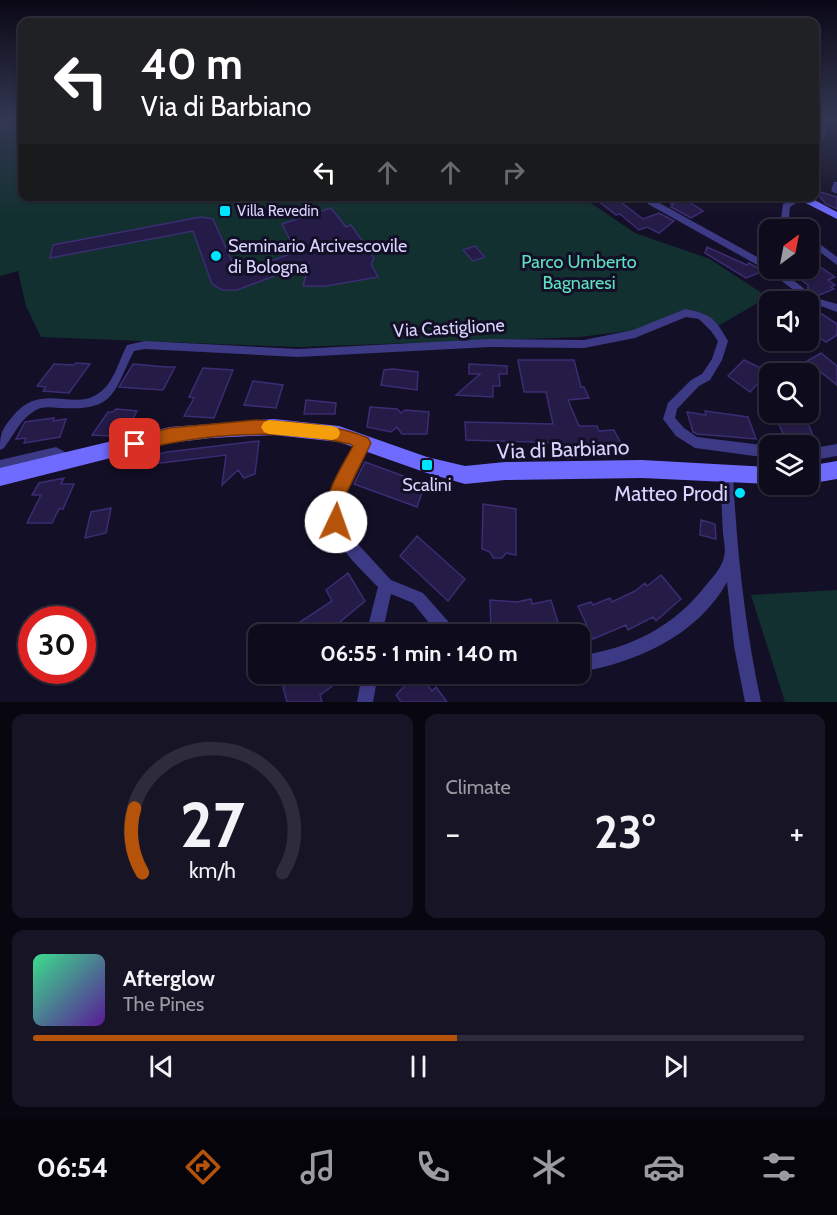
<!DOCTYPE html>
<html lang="en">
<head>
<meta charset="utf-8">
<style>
  :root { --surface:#0e0b1c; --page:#171425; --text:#f1f3f6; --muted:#9b9ba3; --line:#2e2b3b; --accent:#b45309 }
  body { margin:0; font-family:Cabin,sans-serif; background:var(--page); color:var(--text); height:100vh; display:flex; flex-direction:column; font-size:22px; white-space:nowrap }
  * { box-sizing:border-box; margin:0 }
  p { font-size:20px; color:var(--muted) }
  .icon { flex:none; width:33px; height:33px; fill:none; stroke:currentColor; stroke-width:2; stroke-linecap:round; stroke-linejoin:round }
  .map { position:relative; height:702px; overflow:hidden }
  .panel { display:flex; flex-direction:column; gap:12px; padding:12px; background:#08060f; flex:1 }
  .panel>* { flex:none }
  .banner { position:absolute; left:18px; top:18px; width:801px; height:183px; border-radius:12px; box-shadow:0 2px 4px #0004,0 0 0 2px var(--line); background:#202124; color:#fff; overflow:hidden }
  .needle { width:39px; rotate:32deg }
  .tools { position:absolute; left:759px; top:219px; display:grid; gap:12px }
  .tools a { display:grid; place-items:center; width:60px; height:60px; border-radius:12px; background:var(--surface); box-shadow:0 2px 4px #0004,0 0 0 2px var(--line); font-size:30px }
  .speed { position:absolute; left:18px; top:606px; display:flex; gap:12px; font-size:30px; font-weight:700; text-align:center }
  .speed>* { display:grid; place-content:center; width:78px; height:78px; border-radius:50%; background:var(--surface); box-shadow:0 2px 4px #0004,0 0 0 2px var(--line); line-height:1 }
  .speed .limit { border:9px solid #d22; background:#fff; color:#111 }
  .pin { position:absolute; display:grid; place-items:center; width:51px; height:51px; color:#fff; margin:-26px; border-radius:12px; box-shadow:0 3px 9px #0006 }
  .me { position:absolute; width:66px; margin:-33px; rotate:3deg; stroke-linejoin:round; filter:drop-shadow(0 0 4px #0008) }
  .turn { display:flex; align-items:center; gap:21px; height:126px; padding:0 24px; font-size:27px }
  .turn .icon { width:78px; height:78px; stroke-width:2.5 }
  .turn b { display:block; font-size:42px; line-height:51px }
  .lanes { display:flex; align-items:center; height:57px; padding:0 24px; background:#0003; justify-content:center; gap:30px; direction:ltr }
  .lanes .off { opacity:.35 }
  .big { font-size:45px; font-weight:800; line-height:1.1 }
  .panel .widget { flex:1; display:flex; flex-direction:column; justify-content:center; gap:9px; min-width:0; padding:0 21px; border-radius:12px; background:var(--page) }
  .panel .dial { align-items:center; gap:0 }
  .dial svg { height:156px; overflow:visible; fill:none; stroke:var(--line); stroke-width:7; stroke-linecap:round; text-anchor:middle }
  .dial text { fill:var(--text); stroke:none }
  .song { display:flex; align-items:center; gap:18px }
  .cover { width:72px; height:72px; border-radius:9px; background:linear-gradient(135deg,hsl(150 70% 55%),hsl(270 70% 35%)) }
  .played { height:6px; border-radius:3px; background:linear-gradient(90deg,var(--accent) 55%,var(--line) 55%) }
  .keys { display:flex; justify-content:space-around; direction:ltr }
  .heat { display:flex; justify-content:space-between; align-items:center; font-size:33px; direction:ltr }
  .panel .tiles { flex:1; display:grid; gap:12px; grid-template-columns:1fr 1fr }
  .widget:last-child { grid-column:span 2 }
  .trip { position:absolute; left:248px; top:624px; width:342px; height:60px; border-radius:12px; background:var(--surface); box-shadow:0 2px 4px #0004,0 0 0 2px var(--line); font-weight:800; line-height:60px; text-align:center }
  .tabs { display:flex; height:96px; justify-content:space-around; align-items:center; background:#06040b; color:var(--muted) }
  .tabs .icon { width:42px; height:42px }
  .tabs .active { color:var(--accent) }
  .tabs b { font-size:27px; color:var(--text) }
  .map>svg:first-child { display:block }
  .green { fill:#12302f }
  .building { fill:#241b47; stroke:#3b2d73; stroke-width:1.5 }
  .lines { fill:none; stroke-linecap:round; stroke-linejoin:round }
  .street { fill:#3d3a85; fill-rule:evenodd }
  .secondary { fill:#6f6bff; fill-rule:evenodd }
  .route { fill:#b45309; stroke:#753606; stroke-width:1.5 }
  .slow { fill:#f59e0b }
  .poi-dot { fill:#00e5ff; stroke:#130f26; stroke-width:2 }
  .labels { text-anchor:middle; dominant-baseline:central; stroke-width:6; stroke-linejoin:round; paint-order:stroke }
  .far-poi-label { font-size:15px; fill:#d9d4ff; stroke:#130f26; text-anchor:start }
  .poi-label { font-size:18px; fill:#d9d4ff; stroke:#130f26; text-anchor:start }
  .park-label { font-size:18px; fill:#5fe0c0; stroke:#130f26 }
  .street-label { font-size:18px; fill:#d9d4ff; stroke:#130f26 }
  .near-street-label { font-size:21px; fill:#d9d4ff; stroke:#130f26 }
  .near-poi-label { font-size:21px; fill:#d9d4ff; stroke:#130f26; text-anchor:end }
</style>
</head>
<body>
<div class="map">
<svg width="837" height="702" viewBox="0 0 837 702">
  <rect width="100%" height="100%" fill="#130f26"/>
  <path class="green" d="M 0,119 L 22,119 L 22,196 L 582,197 L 635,233 L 710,259 L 768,297 L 718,326 L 704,314 L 682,310 L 635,330 L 580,337 L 297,347 L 41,337 L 26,306 L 18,271 L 0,276 Z
    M 837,590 L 837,702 L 785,702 L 751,595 Z"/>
  <path class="building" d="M 814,119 L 828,121 L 830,123 L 814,156 Z
    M 814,190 L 837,197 L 837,209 L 826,204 Z
    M 592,196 L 613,196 L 643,219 L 659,213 L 674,221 L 659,233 L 647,227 L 639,230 L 620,214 L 616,215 Z
    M 685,199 L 703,211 L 691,218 L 671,207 L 673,205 L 671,204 Z
    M 331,208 L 346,227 L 351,225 L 374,258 L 371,264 L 378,277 L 326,286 L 303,286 L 309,263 L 237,290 L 222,290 L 212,284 L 193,231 L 50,258 L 53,245 L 201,217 L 213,219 L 237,273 L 296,252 L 282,224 Z
    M 475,246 L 485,257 L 473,261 L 463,250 Z
    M 707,247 L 747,265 L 749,263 L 763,271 L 746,278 L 705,253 Z
    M 784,268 L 822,268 L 835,277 L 828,280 L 835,285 L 831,287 L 834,289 L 817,296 L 808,289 L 808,285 Z
    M 808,305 L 837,324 L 837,335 L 826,342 L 808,330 Z
    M 821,353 L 837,366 L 837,385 L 807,361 Z
    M 518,360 L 574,360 L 581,387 L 584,387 L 589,398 L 568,400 L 579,426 L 597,426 L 599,431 L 614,430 L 625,451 L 567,459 L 561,443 L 466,440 L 465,422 L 553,424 L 546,392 L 524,392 Z
    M 744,360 L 769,372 L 750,392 L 728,376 Z
    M 76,363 L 90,364 L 69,393 L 43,391 L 46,387 L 37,386 L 54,364 L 74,365 Z
    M 133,364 L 166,367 L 175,367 L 163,390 L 119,387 Z
    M 469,364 L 507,366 L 507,374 L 499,374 L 500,386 L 493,386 L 493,397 L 456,395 L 480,374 L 469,374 Z
    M 203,368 L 233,370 L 214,418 L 184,416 L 194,398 L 189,397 Z
    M 393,369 L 418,372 L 417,390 L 381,385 L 384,370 Z
    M 253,381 L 283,385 L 276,408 L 244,405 Z
    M 306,400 L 336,403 L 335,414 L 304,414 Z
    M 370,407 L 397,409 L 401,413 L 405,410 L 429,412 L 427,434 L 402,434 L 397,427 L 391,432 L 367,427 Z
    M 116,409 L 137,411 L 126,432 L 114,431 L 111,436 L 92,435 L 108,412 L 113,412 Z
    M 705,411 L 748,417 L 756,439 L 697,434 L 693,432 L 687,412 L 706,415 Z
    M 775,415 L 806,419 L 817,445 L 787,443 Z
    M 54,418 L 53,421 L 66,419 L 60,437 L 24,443 L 26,438 L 16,439 L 25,422 Z
    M 259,441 L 255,474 L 244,478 L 238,470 L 222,485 L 226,455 L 137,466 L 136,459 L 167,452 Z
    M 365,462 L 425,484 L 417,507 L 354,484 Z
    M 64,478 L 61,484 L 74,484 L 63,509 L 59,509 L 52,523 L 27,523 L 41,495 L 32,495 L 39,483 Z
    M 483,504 L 516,509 L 516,555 L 506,553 L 502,558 L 493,558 L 490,552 L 482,549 Z
    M 111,508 L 106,533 L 85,538 L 91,512 Z
    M 701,520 L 715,524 L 716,539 L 700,535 Z
    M 417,536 L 465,579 L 448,601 L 400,556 Z
    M 348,573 L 365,601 L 334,627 L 337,634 L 301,634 L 297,624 L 332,601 L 326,590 Z
    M 661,575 L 681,599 L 656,621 L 653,617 L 628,630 L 626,625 L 593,639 L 578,606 L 591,602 L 593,605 L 610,598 L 612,602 L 635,591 L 645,583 L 647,586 Z
    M 531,599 L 532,604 L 551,600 L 561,632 L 522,634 L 521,632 L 491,630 L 490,600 L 517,602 Z
    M 306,674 L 349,674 L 320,695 L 322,702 L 287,702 L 283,687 Z
    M 416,674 L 419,674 L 432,691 L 436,687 L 447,702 L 401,702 L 396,695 Z"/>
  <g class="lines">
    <path class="street" d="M 834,182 L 837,182 L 837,193 L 835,193 L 831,191 Z
      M 797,196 L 804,198 L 790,207 L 789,217 L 802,230 L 793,230 L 781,218 L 783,204 Z
      M 648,200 L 654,200 L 770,264 L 770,268 L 778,268 L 816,298 L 837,304 L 837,312 L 810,302 L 768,271 L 648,204 Z
      M 808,235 L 837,257 L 837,265 L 808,243 Z
      M 685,309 C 711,314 715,318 728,341 L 722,360 L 710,380 L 699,386 L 677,409 L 675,418 L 684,428 L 697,437 L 770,446 L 770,458 L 695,448 L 676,436 L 663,419 L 668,403 L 691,380 L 702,374 L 712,359 L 718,341 L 711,331 L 699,319 L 686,317 L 635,338 L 584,348 L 490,347 L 298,357 L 145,349 L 134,351 C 112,395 115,411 59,408 C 51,407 40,406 33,412 C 20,420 13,436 4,448 L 0,450 C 0,433 2,429 13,416 C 41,381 74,412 99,393 C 114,383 119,360 127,345 L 145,341 L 298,349 L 490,339 L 584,340 L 633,330 Z
      M 363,437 L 367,439 L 369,443 L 344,491 L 341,510 L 343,521 L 355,541 L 391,580 L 423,593 L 454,628 L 456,634 L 438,634 L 413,603 L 391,594 L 382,634 L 366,634 L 378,587 C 356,564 320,533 329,497 C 334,476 348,457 359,439 Z
      M 837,444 L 837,456 L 808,461 L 808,449 Z
      M 56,447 L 65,452 L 70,462 L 68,466 L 64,468 L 60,466 L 55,459 L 0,472 L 0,460 Z
      M 727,469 L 731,471 L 733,475 C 737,552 745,627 761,702 L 745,702 L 734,646 L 727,582 C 698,635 636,663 579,672 L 579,656 C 631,648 674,627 707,584 C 713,577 722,567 724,557 C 726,551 724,541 723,534 C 722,515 721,495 721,475 L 723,471 Z
      M 362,674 L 378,674 L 373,702 L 357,702 Z"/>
    <path class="secondary" d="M 792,196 L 807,196 L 837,212 L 837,219 Z
      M 274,419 L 339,426 L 427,457 L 465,466 L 505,462 L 642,460 L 770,467 L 771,484 L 642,478 L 505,480 L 465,484 L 427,473 L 339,442 L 274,435 L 211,438 L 170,443 L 0,486 L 0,468 L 170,427 Z
      M 837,461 L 837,479 L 808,484 L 808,466 Z"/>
  </g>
  <linearGradient id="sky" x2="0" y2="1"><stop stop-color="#0a0815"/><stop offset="0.55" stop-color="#333752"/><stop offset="1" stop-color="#333752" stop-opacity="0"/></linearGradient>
  <rect width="837" height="217" fill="url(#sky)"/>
  <path class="route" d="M 257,420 C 295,423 333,423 368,438 L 371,443 L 344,498 L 345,522 L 342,528 L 336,531 L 330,528 C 318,499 340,471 353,446 L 350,444 C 280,428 204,433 135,451 L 129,449 L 127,444 L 129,439 L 135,437 L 170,428 Z"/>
  <path class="slow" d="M 269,420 L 332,426 L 338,428 L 340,433 L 338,438 L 332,440 L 269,434 L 264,432 L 261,427 L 264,422 Z"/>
  <g class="poi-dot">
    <rect x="219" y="205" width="12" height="12" rx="3"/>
    <circle cx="216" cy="256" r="6"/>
    <rect x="421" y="459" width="12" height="12" rx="3"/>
    <circle cx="740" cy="493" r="6"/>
  </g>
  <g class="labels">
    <g class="far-poi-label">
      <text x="237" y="211">Villa Revedin</text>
    </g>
    <g class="poi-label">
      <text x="228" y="246">Seminario Arcivescovile<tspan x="228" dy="21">di Bologna</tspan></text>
      <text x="427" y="485" text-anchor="middle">Scalini</text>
    </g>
    <g class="park-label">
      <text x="579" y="262">Parco Umberto<tspan x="579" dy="21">Bagnaresi</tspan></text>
    </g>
    <g class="street-label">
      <text transform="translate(449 328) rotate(-3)">Via Castiglione</text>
    </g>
    <g class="near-street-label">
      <text transform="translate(563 449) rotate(-2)">Via di Barbiano</text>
    </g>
    <g class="near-poi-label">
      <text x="728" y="493">Matteo Prodi</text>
    </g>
  </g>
</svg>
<div class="tools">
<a><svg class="needle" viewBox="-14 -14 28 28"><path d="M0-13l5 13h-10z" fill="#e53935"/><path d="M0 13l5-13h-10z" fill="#9b9ba3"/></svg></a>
<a><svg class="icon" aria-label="sound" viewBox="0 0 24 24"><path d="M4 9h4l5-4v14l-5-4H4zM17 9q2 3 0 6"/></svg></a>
<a><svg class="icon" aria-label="search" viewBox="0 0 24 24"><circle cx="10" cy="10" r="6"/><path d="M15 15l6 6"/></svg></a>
<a><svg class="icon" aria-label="layers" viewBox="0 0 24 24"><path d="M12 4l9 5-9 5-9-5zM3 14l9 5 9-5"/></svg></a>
</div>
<div class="speed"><div class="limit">30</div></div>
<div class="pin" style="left:135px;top:444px;background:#d93025"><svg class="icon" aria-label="arrive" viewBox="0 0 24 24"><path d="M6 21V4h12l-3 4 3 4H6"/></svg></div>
<svg class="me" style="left:336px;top:522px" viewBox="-20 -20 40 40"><circle r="19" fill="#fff"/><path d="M0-13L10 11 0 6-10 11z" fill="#b45309"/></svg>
<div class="trip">06:55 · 1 min · 140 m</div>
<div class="banner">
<div class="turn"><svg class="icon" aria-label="left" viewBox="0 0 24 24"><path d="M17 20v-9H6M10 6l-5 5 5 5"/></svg><div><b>40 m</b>Via di Barbiano</div></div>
<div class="lanes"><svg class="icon" aria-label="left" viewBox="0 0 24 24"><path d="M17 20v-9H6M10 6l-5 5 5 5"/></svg><svg class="icon off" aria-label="ahead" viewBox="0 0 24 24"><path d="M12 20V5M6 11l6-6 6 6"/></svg><svg class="icon off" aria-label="ahead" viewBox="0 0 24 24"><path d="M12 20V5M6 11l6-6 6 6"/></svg><svg class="icon off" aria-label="right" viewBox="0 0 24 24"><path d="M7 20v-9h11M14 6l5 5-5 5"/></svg></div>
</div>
</div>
<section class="panel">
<div class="tiles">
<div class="widget dial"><svg viewBox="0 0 100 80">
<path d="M14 69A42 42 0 1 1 86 69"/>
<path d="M14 69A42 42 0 0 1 10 36" stroke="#b45309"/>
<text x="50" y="56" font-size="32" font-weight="700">27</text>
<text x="50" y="72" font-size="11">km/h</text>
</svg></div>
<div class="widget"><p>Climate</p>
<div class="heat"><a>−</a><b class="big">23°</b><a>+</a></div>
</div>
<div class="widget">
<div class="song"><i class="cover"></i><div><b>Afterglow</b><p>The Pines</p></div></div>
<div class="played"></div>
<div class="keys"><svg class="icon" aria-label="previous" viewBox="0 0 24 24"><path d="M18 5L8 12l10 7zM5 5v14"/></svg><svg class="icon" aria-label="pause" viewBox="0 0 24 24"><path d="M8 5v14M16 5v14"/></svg><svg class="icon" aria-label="next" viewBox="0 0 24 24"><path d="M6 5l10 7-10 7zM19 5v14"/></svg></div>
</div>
</div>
</section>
<nav class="tabs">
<b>06:54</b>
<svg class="icon active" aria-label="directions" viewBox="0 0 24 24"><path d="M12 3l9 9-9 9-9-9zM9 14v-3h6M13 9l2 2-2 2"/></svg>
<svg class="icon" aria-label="music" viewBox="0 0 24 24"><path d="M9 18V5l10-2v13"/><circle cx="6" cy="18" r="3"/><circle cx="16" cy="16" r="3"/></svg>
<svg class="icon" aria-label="phone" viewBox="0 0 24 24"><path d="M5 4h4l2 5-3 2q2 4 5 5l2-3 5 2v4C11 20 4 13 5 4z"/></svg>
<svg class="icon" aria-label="climate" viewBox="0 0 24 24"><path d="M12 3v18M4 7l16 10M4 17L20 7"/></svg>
<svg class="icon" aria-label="car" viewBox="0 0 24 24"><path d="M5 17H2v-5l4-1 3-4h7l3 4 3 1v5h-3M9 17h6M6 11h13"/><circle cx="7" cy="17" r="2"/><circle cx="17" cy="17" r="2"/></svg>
<svg class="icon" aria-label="filters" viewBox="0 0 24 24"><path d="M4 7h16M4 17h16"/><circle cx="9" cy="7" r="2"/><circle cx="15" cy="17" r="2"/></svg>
</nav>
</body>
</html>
